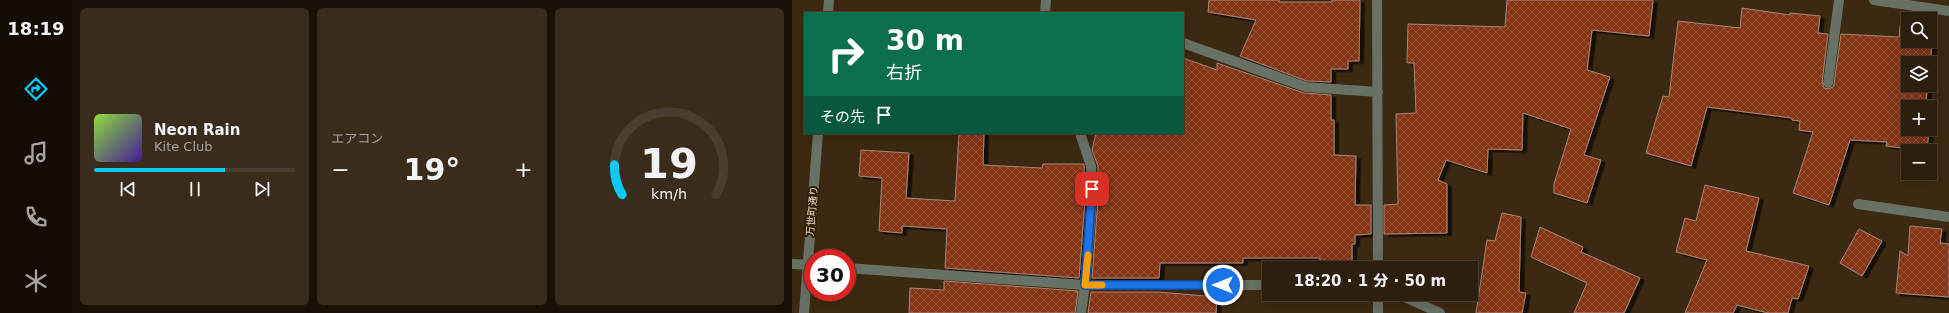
<!DOCTYPE html>
<html lang="ja">
<head>
<meta charset="utf-8">
<style>
  :root { --surface:#2d1f0d; --page:#392c1b; --text:#f1f3f6; --muted:#a7a29d; --line:#483d2e; --accent:#0bcafa }
  body { margin:0; font-family:"DejaVu Sans","Noto Sans JP",sans-serif; background:var(--page); color:var(--text); height:100vh; display:flex; flex-direction:column; font-size:15px; white-space:nowrap }
  * { box-sizing:border-box; margin:0 }
  p { font-size:13px; color:var(--muted) }
  .icon { flex:none; width:22px; height:22px; fill:none; stroke:currentColor; stroke-width:2; stroke-linecap:round; stroke-linejoin:round }
  .map { position:relative; flex:1; overflow:hidden }
  .sheet { display:flex; flex-direction:column; gap:8px; padding:8px; background:#191107; width:720px }
  .sheet>* { flex:none }
  .hud { position:absolute; left:12px; top:12px; width:380px; height:122px; border-radius:0px; box-shadow:0 4px 16px #0002,0 0 0 1px var(--line); background:#0b6e4f; color:#fff; overflow:hidden }
  .buttons { position:absolute; left:1109px; top:12px; display:grid; gap:8px }
  .buttons a { display:grid; place-items:center; width:36px; height:36px; border-radius:0px; background:var(--surface); box-shadow:0 4px 16px #0002,0 0 0 1px var(--line); font-size:20px }
  .speed { position:absolute; left:12px; top:249px; display:flex; gap:8px; font-size:20px; font-weight:700; text-align:center }
  .speed>* { display:grid; place-content:center; width:52px; height:52px; border-radius:50%; background:var(--surface); box-shadow:0 4px 16px #0002,0 0 0 1px var(--line); line-height:1 }
  .speed .limit { border:6px solid #d22; background:#fff; color:#111 }
  .pin { position:absolute; display:grid; place-items:center; width:34px; height:34px; color:#fff; margin:-17px; border-radius:8px; box-shadow:0 2px 6px #0006 }
  .me { position:absolute; width:44px; margin:-22px; rotate:270deg; stroke-linejoin:round; filter:drop-shadow(0 0 3px #0008) }
  .turn { display:flex; align-items:center; gap:14px; height:84px; padding:0 16px; font-size:18px }
  .turn .icon { width:52px; height:52px; stroke-width:2.5 }
  .turn b { display:block; font-size:28px; line-height:34px }
  .then { display:flex; align-items:center; height:38px; padding:0 16px; background:#0003; gap:8px; font-size:15px }
  .big { font-size:30px; font-weight:800; line-height:1.1 }
  .sheet .tile { flex:1; display:flex; flex-direction:column; justify-content:center; gap:6px; min-width:0; padding:0 14px; border-radius:6px; background:var(--page) }
  .sheet .dial { align-items:center; gap:0 }
  .dial svg { height:104px; overflow:visible; fill:none; stroke:var(--line); stroke-width:7; stroke-linecap:round; text-anchor:middle }
  .dial text { fill:var(--text); stroke:none }
  .song { display:flex; align-items:center; gap:12px }
  .cover { width:48px; height:48px; border-radius:6px; background:linear-gradient(135deg,hsl(90 70% 55%),hsl(260 70% 35%)) }
  .played { height:4px; border-radius:2px; background:linear-gradient(90deg,var(--accent) 65%,var(--line) 65%) }
  .keys { display:flex; justify-content:space-around; direction:ltr }
  .heat { display:flex; justify-content:space-between; align-items:center; font-size:22px; direction:ltr }
  .sheet .tiles { flex:1; display:grid; gap:8px; grid-template-columns:repeat(3,1fr) }
  .trip { position:absolute; left:470px; top:261px; width:216px; height:40px; border-radius:0px; background:var(--surface); box-shadow:0 4px 16px #0002,0 0 0 1px var(--line); font-weight:800; line-height:40px; text-align:center }
  main { display:flex; flex:1; min-height:0 }
  .tabs { display:flex; flex-direction:column; width:72px; justify-content:space-around; align-items:center; background:#120c05; color:var(--muted) }
  .tabs .icon { width:28px; height:28px }
  .tabs .on { color:var(--accent) }
  .tabs b { font-size:18px; color:var(--text) }
  .map>svg:first-child { display:block }
  .building { fill:url(#building-cross-hatch); stroke:#a78478; filter:url(#shadow) }
  .lines { fill:none; stroke-linecap:round; stroke-linejoin:round }
  .minor { stroke:#687165; stroke-width:10 }
  .route-casing { stroke:#114b97; stroke-width:10 }
  .route { stroke:#1a73e8; stroke-width:7 }
  .slow { stroke:#f59e0b; stroke-width:7 }
  .labels { text-anchor:middle; dominant-baseline:central; stroke-width:4; stroke-linejoin:round; paint-order:stroke }
  .street-label { font-size:10px; fill:#ebdfd1; stroke:#312006 }
</style>
</head>
<body>
<main>
<nav class="tabs">
<b>18:19</b>
<svg class="icon on" aria-label="directions" viewBox="0 0 24 24"><path d="M12 3l9 9-9 9-9-9zM9 14v-3h6M13 9l2 2-2 2"/></svg>
<svg class="icon" aria-label="music" viewBox="0 0 24 24"><path d="M9 18V5l10-2v13"/><circle cx="6" cy="18" r="3"/><circle cx="16" cy="16" r="3"/></svg>
<svg class="icon" aria-label="phone" viewBox="0 0 24 24"><path d="M5 4h4l2 5-3 2q2 4 5 5l2-3 5 2v4C11 20 4 13 5 4z"/></svg>
<svg class="icon" aria-label="climate" viewBox="0 0 24 24"><path d="M12 3v18M4 7l16 10M4 17L20 7"/></svg>
</nav>
<section class="sheet">
<div class="tiles">
<div class="tile">
<div class="song"><i class="cover"></i><div><b>Neon Rain</b><p>Kite Club</p></div></div>
<div class="played"></div>
<div class="keys"><svg class="icon" aria-label="previous" viewBox="0 0 24 24"><path d="M18 5L8 12l10 7zM5 5v14"/></svg><svg class="icon" aria-label="pause" viewBox="0 0 24 24"><path d="M8 5v14M16 5v14"/></svg><svg class="icon" aria-label="next" viewBox="0 0 24 24"><path d="M6 5l10 7-10 7zM19 5v14"/></svg></div>
</div>
<div class="tile"><p>エアコン</p>
<div class="heat"><a>−</a><b class="big">19°</b><a>+</a></div>
</div>
<div class="tile dial"><svg viewBox="0 0 100 80">
<path d="M14 69A42 42 0 1 1 86 69"/>
<path d="M14 69A42 42 0 0 1 8 46" stroke="#0bcafa"/>
<text x="50" y="56" font-size="32" font-weight="700">19</text>
<text x="50" y="72" font-size="11">km/h</text>
</svg></div>
</div>
</section>
<div class="map">
<svg width="1157" height="313" viewBox="0 0 1157 313">
  <defs>
    <pattern id="building-cross-hatch" width="8" height="8" patternUnits="userSpaceOnUse"><rect width="8" height="8" fill="#843415"/><path d="M0 0l8 8M0 8l8-8" fill="none" stroke="#965136"/></pattern>
    <filter id="shadow"><feDropShadow dx="4.5" dy="2.5" stdDeviation="0" flood-color="#0009"/></filter>
  </defs>
  <rect width="100%" height="100%" fill="#3c2911"/>
  <path class="building" d="M 417,0 L 487,0 L 487,2 L 540,2 L 540,0 L 568,0 L 567,61 L 556,61 L 556,69 L 539,69 L 539,82 L 515,81 L 448,56 L 464,20 L 416,12 Z
    M 715,0 L 861,0 L 857,36 L 800,30 L 795,70 L 818,77 L 792,155 L 809,160 L 795,203 L 762,193 L 762,184 L 779,129 L 731,113 L 730,150 L 696,149 L 695,173 L 654,160 L 646,180 L 655,184 L 655,233 L 592,234 L 592,205 L 606,204 L 604,114 L 624,113 L 622,63 L 615,63 L 616,24 L 713,27 Z
    M 950,8 L 998,15 L 998,13 L 1028,16 L 1026,33 L 1036,34 L 1030,82 L 1032,88 L 1036,89 L 1041,87 L 1042,84 L 1049,34 L 1107,37 L 1108,26 L 1116,27 L 1116,41 L 1138,41 L 1138,29 L 1141,29 L 1138,69 L 1138,63 L 1116,63 L 1116,85 L 1136,85 L 1133,107 L 1116,107 L 1116,129 L 1137,129 L 1135,151 L 1094,146 L 1095,142 L 1058,140 L 1037,205 L 1001,193 L 1021,132 L 1007,130 L 1008,121 L 1000,120 L 1000,118 L 915,107 L 899,166 L 854,153 L 871,96 L 877,97 L 886,21 L 948,28 Z
    M 391,58 L 425,70 L 425,63 L 512,93 L 539,95 L 539,120 L 542,120 L 542,155 L 564,156 L 563,205 L 579,205 L 579,234 L 563,235 L 563,244 L 560,244 L 560,263 L 528,263 L 528,258 L 451,258 L 451,263 L 368,263 L 367,278 L 300,278 L 306,200 L 306,166 L 300,150 L 304,133 L 391,133 Z
    M 167,133 L 192,133 L 191,165 L 250,168 L 251,164 L 292,164 L 293,200 L 287,278 L 153,268 L 155,229 L 110,226 L 110,233 L 87,231 L 90,178 L 67,176 L 69,150 L 117,153 L 114,198 L 163,201 Z
    M 913,185 L 967,198 L 954,251 L 1017,266 L 1006,299 L 1000,298 L 996,313 L 976,313 L 945,305 L 941,313 L 893,313 L 915,260 L 884,252 L 893,218 L 904,221 Z
    M 710,213 L 729,217 L 727,292 L 734,293 L 730,313 L 684,313 L 695,240 L 703,241 Z
    M 1118,226 L 1150,229 L 1148,243 L 1157,244 L 1157,297 L 1104,293 L 1108,251 L 1116,256 Z
    M 748,227 L 791,247 L 789,252 L 848,278 L 832,313 L 782,313 L 795,283 L 739,257 Z
    M 1067,229 L 1090,241 L 1070,276 L 1048,263 Z
    M 152,281 L 286,291 L 283,313 L 117,313 L 118,288 L 152,290 Z
    M 299,292 L 366,292 L 425,297 L 424,313 L 296,313 Z"/>
  <g class="lines">
    <path class="minor" d="M 585,0 L 586,268
      M 1082,0 L 1157,11
      M 36,13 L 37,0
      M 253,13 L 254,0
      M 391,43 L 514,87 L 586,92
      M 1036,83 L 1047,0
      M 288,133 L 299,166 L 300,200 L 293,285 L 289,313
      M 1066,204 L 1157,217
      M 0,264 L 21,265
      M 55,268 L 293,285 L 477,285
      M 586,294 L 586,313
      M 606,294 L 648,313
      M 12,313 L 26,133"/>
  </g>
  <g class="lines">
    <g class="route-casing">
      <path id="route" d="M 300,189 L 293,285 L 431,285"/>
    </g>
    <use href="#route" class="route"/>
    <path class="slow" d="M 296,255 L 293,285 L 310,285"/>
  </g>
  <g class="labels">
    <g class="street-label">
      <text transform="translate(20 211) rotate(-85)">万世町通り</text>
    </g>
  </g>
</svg>
<div class="buttons">
<a><svg class="icon" aria-label="search" viewBox="0 0 24 24"><circle cx="10" cy="10" r="6"/><path d="M15 15l6 6"/></svg></a>
<a><svg class="icon" aria-label="layers" viewBox="0 0 24 24"><path d="M12 4l9 5-9 5-9-5zM3 14l9 5 9-5"/></svg></a>
<a>+</a>
<a>−</a>
</div>
<div class="speed"><div class="limit">30</div></div>
<div class="pin" style="left:300px;top:189px;background:#d93025"><svg class="icon" aria-label="arrive" viewBox="0 0 24 24"><path d="M6 21V4h12l-3 4 3 4H6"/></svg></div>
<svg class="me" style="left:431px;top:285px" viewBox="-20 -20 40 40"><circle r="17" fill="#1a73e8" stroke="#fff" stroke-width="3"/><path d="M0-11L8 9 0 5-8 9z" fill="#fff"/></svg>
<div class="trip">18:20 · 1 分 · 50 m</div>
<div class="hud">
<div class="turn"><svg class="icon" aria-label="right" viewBox="0 0 24 24"><path d="M7 20v-9h11M14 6l5 5-5 5"/></svg><div><b>30 m</b>右折</div></div>
<div class="then">その先<svg class="icon" aria-label="arrive" viewBox="0 0 24 24"><path d="M6 21V4h12l-3 4 3 4H6"/></svg></div>
</div>
</div>
</main>
</body>
</html>
